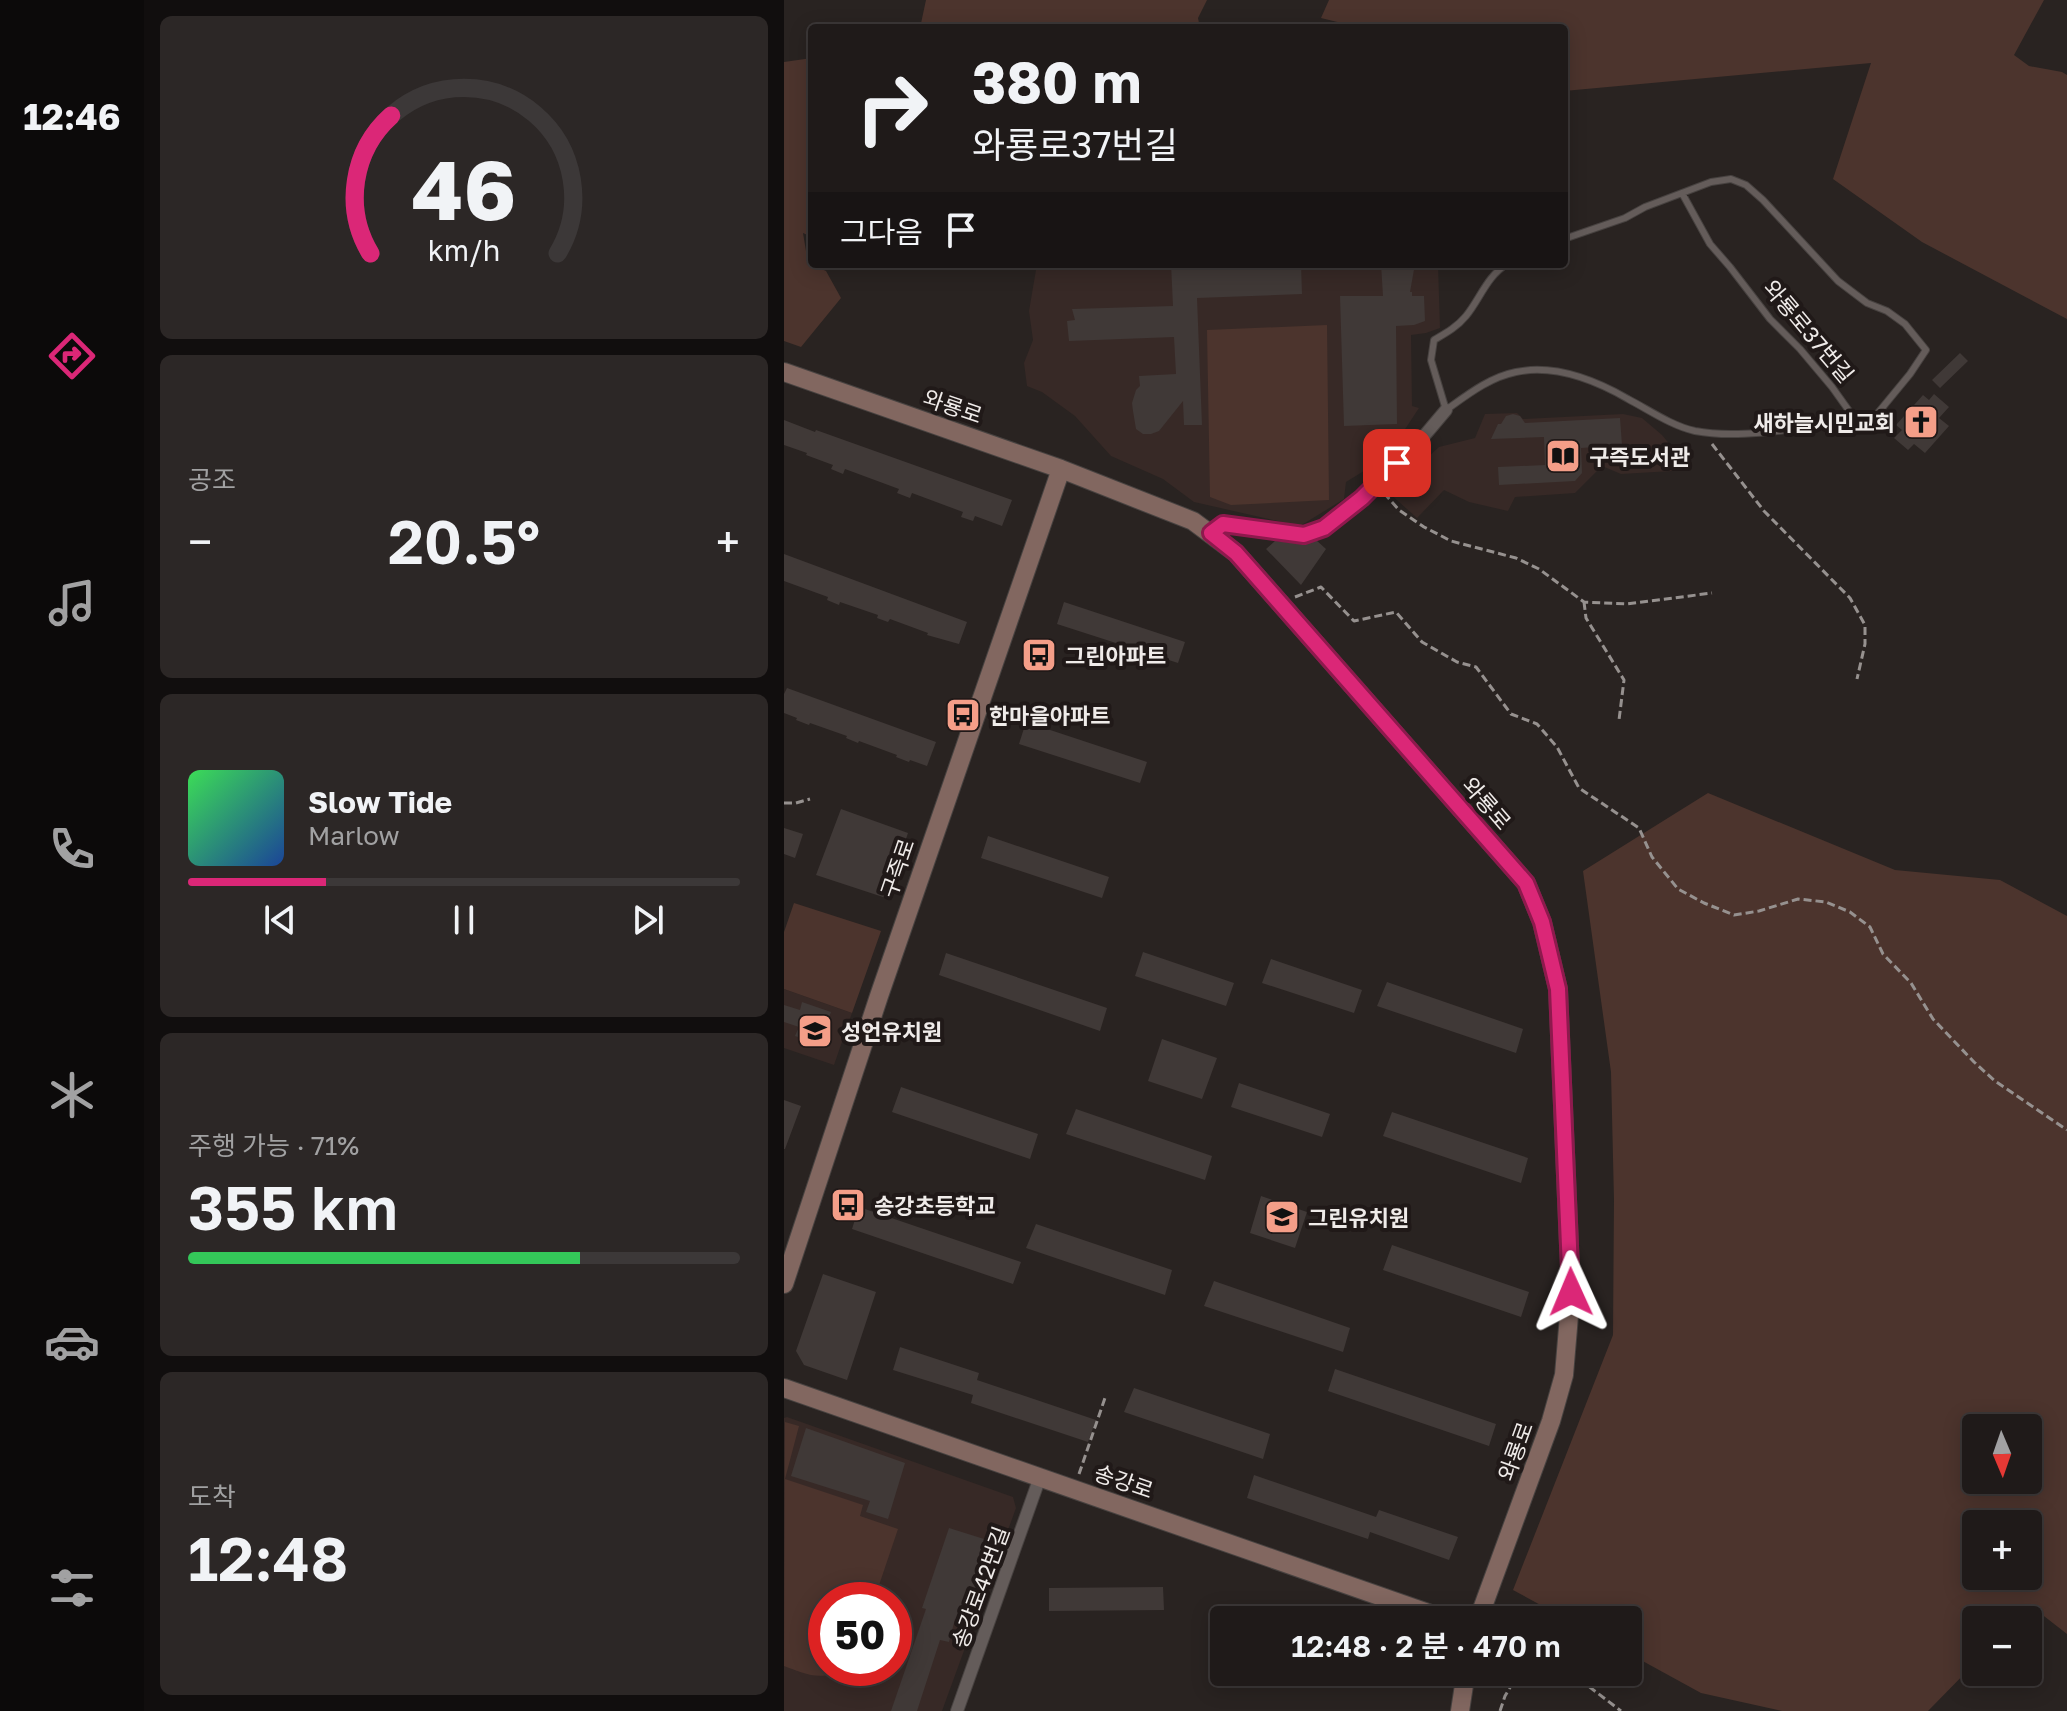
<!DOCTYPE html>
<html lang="ko">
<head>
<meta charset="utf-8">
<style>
  :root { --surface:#1f1a19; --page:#2c2726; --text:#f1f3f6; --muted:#a1a1a2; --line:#3c3838; --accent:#db2777 }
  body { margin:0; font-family:"Golos Text","Noto Sans KR",sans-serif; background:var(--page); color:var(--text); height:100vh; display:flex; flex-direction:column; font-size:30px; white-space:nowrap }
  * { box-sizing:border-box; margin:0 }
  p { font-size:26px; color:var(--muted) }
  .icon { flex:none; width:44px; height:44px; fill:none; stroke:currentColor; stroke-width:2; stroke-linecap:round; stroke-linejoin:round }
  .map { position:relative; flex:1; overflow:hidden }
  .panel { display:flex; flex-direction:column; gap:16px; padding:16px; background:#110e0e; width:640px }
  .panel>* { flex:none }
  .hud { position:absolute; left:24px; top:24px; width:760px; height:244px; border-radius:8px; box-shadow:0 4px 20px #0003,0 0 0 2px var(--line); background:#1f1a19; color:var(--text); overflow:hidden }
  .needle { width:52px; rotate:178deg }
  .controls { position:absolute; left:1178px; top:1414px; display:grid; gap:16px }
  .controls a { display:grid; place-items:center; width:80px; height:80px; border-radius:8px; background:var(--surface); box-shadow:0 4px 20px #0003,0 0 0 2px var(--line); font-size:40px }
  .speed { position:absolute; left:24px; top:1582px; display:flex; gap:16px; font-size:40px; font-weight:700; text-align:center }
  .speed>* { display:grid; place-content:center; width:104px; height:104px; border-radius:50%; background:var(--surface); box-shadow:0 4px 20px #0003,0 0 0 2px var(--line); line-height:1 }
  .speed .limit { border:12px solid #d22; background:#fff; color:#111 }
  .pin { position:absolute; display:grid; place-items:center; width:68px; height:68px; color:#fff; margin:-34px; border-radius:16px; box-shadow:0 4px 12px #0006 }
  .me { position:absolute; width:88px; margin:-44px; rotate:359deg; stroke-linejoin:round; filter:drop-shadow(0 0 6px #0008) }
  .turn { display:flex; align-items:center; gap:28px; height:168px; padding:0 32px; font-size:36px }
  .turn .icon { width:104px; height:104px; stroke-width:2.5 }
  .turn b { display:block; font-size:56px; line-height:68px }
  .then { display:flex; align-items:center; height:76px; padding:0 32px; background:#0003; gap:16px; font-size:30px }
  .big { font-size:60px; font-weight:600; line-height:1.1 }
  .panel .tile { flex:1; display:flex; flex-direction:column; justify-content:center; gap:12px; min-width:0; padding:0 28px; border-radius:12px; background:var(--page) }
  .panel .dial { align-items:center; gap:0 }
  .dial svg { height:208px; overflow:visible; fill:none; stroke:var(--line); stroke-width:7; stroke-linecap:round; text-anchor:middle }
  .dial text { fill:var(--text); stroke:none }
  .song { display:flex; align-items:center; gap:24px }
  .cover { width:96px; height:96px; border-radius:12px; background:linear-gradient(135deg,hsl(130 70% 55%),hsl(220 70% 35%)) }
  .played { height:8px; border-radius:4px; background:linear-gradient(90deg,var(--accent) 25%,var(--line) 25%) }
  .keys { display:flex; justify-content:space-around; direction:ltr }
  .heat { display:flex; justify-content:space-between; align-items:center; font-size:44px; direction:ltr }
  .charge { height:12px; border-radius:6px; background:linear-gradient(90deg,#34c759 71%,var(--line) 0) }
  .trip { position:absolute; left:426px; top:1606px; width:432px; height:80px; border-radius:8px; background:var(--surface); box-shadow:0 4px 20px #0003,0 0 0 2px var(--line); font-weight:600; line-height:80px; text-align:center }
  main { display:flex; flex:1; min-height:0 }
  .dock { display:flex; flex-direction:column; width:144px; justify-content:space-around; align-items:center; background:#0c0a0a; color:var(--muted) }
  .dock .icon { width:56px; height:56px }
  .dock .on { color:var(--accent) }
  .dock b { font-size:36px; color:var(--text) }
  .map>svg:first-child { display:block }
  .built { fill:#372926; fill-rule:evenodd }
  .green { fill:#4c342d; fill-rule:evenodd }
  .building { fill:#403937 }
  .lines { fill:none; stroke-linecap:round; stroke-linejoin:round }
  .service-casing { stroke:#474240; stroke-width:8 }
  .minor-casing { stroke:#474240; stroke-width:14 }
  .secondary-casing { stroke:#474240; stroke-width:20 }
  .path { stroke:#96918f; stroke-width:3; stroke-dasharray:8 4; stroke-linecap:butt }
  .service { stroke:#645c5a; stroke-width:6 }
  .minor { stroke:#645c5a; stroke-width:12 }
  .secondary { stroke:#826760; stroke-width:18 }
  .route-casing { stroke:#8e194d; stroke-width:20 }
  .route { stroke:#db2777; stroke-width:14 }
  .labels { text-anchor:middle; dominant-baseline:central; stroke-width:8; stroke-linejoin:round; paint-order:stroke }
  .street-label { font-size:22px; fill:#efebe9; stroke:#201918 }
  .poi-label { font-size:22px; font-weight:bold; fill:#efebe9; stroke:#201918; text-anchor:start }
</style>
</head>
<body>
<main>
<nav class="dock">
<b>12:46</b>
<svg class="icon on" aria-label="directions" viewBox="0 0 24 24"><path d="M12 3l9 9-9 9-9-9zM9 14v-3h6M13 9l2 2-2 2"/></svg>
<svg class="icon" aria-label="music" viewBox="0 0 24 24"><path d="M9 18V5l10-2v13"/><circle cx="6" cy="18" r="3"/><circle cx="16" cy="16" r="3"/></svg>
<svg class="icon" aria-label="phone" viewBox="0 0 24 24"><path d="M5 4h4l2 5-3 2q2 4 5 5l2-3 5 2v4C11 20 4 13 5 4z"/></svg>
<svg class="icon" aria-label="climate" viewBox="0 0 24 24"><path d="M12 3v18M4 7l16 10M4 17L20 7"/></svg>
<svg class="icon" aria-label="car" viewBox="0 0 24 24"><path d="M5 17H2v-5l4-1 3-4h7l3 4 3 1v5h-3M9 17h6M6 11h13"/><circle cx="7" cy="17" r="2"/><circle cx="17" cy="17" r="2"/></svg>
<svg class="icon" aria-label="filters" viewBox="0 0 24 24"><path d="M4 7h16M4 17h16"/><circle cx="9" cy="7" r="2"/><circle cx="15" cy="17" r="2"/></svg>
</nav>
<section class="panel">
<div class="tile dial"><svg viewBox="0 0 100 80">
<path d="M14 69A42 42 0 1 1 86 69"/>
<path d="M14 69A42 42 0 0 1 22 16" stroke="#db2777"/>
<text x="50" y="56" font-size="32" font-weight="700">46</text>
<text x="50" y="72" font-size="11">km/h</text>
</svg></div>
<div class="tile"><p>공조</p>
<div class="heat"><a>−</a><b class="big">20.5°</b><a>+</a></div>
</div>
<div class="tile">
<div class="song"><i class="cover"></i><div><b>Slow Tide</b><p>Marlow</p></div></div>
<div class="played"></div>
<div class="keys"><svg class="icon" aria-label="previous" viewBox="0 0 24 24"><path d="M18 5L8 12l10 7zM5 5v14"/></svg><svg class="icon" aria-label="pause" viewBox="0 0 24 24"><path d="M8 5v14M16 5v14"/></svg><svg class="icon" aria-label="next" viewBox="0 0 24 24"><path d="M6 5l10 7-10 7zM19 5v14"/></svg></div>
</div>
<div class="tile"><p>주행 가능 · 71%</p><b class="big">355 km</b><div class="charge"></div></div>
<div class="tile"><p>도착</p><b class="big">12:48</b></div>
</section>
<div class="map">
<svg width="1283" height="1711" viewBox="0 0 1283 1711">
  <rect width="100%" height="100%" fill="#292321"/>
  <path class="built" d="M 253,264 L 654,264 L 656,328 L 642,333 L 627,335 L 628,406 L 635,408 L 608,449 L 601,458 L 562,482 L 560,499 L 516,526 L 410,502 L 379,479 L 327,456 L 291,416 L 258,392 L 243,386 L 240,363 L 249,340 L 245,311 Z
    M 733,413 L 739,419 L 839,414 L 858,418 L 878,435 L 887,446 L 888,471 L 837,474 L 818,466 L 791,493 L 731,497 L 724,511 L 685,502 L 660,490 L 633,518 L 605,493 L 655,447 L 691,438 L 701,414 Z
    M 0,989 L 68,1013 L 50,1065 L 0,1048 Z
    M 3,1417 L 229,1497 L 232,1508 L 158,1711 L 0,1711 L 0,1418 ZM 42,1600 L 110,1600 L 110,1668 L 42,1668 Z"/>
  <path class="green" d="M 142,0 L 423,0 L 414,18 L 416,28 L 136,28 Z
    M 545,0 L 1260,0 L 1230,55 L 1245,66 L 1278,72 L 1283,75 L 1283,319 L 1138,242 L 1049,179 L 1087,63 L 780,91 L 780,28 L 578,28 L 537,18 Z
    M 28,58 L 28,237 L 19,233 L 24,263 L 42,271 L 57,298 L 17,347 L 0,341 L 0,62 Z
    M 543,325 L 545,500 L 447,505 L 426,497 L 423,330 Z
    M 924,793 L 1111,870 L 1216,880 L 1283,916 L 1283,1634 L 1247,1606 L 1233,1620 L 1192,1620 L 1192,1662 L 1144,1711 L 998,1711 L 917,1693 L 844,1653 L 844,1620 L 784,1620 L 729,1590 L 829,1335 L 830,1200 L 827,1072 L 799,871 ZM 1244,1428 L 1244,1480 L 1192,1480 L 1192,1428 ZM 1244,1524 L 1244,1576 L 1192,1576 L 1192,1524 Z
    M 10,903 L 97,931 L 68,1013 L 0,989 L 0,932 Z
    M 1,1422 L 15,1426 L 1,1479 L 79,1505 L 76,1516 L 114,1529 L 90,1600 L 42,1600 L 42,1668 L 57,1668 C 39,1683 19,1673 0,1666 Z"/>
  <path class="building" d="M 387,264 L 517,264 L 518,294 L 413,298 L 418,425 L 400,425 L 399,401 L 375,431 L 367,434 L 359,434 L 352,429 L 349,411 L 348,403 L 352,390 L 356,386 L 355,376 L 392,374 L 390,337 L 285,341 L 283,321 L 291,320 L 288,309 L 389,306 Z
    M 597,264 L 631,264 L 626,292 L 628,292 L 628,296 L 640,296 L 641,321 L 630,325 L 612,326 L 613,424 L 560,426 L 556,296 L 599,296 Z
    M 1176,353 L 1184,361 L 1156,388 L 1148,380 Z
    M 1150,394 L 1165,407 L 1155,418 L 1165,426 L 1141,453 L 1130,444 L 1124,450 L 1110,438 L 1118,430 L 1112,425 L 1139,395 L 1145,400 Z
    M 729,414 L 736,416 L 741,423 L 836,418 L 838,445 L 797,448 L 798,473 L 791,481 L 715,485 L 714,467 L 761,465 L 760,437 L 707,439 L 714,424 L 717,424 L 722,416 Z
    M 0,420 L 31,432 L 32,430 L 228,500 L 218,526 L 191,516 L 189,521 L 177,517 L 179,512 L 128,493 L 126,498 L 113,493 L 115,489 L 61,469 L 59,474 L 47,469 L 49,465 L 22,455 L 23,453 L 0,445 Z
    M 532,540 L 542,549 L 517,585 L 482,549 L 491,541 L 520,544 Z
    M 0,554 L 183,622 L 175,644 L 143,635 L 144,633 L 106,619 L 104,622 L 93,618 L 94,615 L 56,602 L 55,605 L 43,600 L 44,597 L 0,581 Z
    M 280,602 L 401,642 L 394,663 L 273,624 Z
    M 3,688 L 152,742 L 143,766 L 126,760 L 125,762 L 112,757 L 113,755 L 75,741 L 74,743 L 62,738 L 63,736 L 26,723 L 25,725 L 12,720 L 13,718 L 0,713 L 0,694 Z
    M 242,722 L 363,762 L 356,783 L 235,744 Z
    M 57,809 L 124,833 L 102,898 L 32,875 Z
    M 0,828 L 19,834 L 11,858 L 0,854 Z
    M 204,836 L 325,877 L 318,898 L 197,858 Z
    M 359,952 L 450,983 L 442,1006 L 351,976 Z
    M 162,953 L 323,1008 L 316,1031 L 155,975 Z
    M 487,959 L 578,990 L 570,1013 L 478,983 Z
    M 603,982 L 739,1029 L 732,1053 L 593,1006 Z
    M 18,1002 L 47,1012 L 35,1044 L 11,1036 L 15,1027 L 0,1022 L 0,1005 L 16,1010 Z
    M 378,1039 L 433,1058 L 418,1099 L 364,1081 Z
    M 455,1083 L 546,1114 L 538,1137 L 447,1107 Z
    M 117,1087 L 254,1134 L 246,1159 L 108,1112 Z
    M 0,1100 L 17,1106 L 1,1149 L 0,1149 Z
    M 292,1109 L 428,1156 L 421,1180 L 282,1134 Z
    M 608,1112 L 744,1158 L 737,1183 L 599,1136 Z
    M 477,1196 L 523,1212 L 511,1248 L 466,1233 Z
    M 75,1207 L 237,1262 L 229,1284 L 68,1229 Z
    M 252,1224 L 388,1270 L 381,1295 L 242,1248 Z
    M 608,1245 L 745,1292 L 737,1317 L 599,1270 Z
    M 39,1274 L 92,1292 L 63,1380 L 20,1365 L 12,1351 Z
    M 430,1281 L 566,1328 L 559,1352 L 420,1306 Z
    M 116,1347 L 195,1373 L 193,1380 L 312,1420 L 304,1442 L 187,1403 L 189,1395 L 109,1370 Z
    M 551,1369 L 712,1424 L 705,1446 L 544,1391 Z
    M 350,1388 L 486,1434 L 479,1459 L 340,1412 Z
    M 22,1428 L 121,1463 L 104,1519 L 82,1512 L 86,1501 L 7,1476 Z
    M 470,1475 L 592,1517 L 595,1510 L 674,1537 L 665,1560 L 586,1532 L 584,1539 L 463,1498 Z
    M 165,1528 L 216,1544 L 187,1625 L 171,1619 L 165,1642 L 156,1640 L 133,1711 L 107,1711 L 142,1609 L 138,1608 Z
    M 379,1587 L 380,1610 L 265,1611 L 265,1588 Z"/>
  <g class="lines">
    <g class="service-casing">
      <path id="service" d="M 780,239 L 841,218 L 861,207 L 927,182 L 947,179 L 962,185 L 979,200 L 1054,281 L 1083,303 L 1103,311 L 1121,324 L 1142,350 L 1126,374 L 1084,425 L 1078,429 L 1048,387 L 1016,349 L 986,319 L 946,267 L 926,244 L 898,193
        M 723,264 C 703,276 696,299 682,316 C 673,327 662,333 650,340 L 647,360 L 662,410 C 683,395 706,377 732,372 C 770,364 811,380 844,399 C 865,410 888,426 911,431 C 942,437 979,433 1010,429"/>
    </g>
    <g class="minor-casing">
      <path id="minor" d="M 427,533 L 439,524 L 520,535 L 540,528 L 578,498 L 635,442 L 662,410
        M 173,1711 L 256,1477"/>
    </g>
    <g class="secondary-casing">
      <path id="secondary" d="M 0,372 L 277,469 L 409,521 L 452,553 L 742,883 L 758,922 L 774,989 L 787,1292 L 780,1375 L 767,1421 L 694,1620
        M 0,1284 L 95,996 L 277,469
        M 0,1388 L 664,1620
        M 676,1711 L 682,1672"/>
    </g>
    <path class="path" d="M 928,444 L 980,511 L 1066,598 L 1081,625 L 1081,644 L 1073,679
      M 600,493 L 615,510 L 640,527 L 667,541 L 732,558 L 755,569 L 800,602 L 843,604 L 928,593
      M 511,597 L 537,587 L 570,621 L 612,612 L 638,642 L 673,662 L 692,667 L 727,714 L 753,724 L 773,747 L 795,788 L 855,828 L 868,857 L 894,889 L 920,903 L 950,915 L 975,911 L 1014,899 L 1042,902 L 1066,912 L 1086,927 L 1099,954 L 1127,983 L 1149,1019 L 1190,1062 L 1211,1081 L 1283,1130
      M 800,602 L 802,618 L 840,680 L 835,720
      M 0,803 L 12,803 L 26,799
      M 295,1474 L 322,1395
      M 786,1672 L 837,1711
      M 716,1711 L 721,1696 L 735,1672"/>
    <use href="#service" class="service"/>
    <use href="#minor" class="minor"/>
    <use href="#secondary" class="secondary"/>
  </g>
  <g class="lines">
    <g class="route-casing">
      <path id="route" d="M 613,463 L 578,498 L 540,528 L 520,535 L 439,524 L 427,533 L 452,553 L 742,883 L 758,922 L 774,989 L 787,1292"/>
    </g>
    <use href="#route" class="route"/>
  </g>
  <defs>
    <g id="church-square" transform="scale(1.8)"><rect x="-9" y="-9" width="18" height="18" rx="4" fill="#f49e88" stroke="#201918"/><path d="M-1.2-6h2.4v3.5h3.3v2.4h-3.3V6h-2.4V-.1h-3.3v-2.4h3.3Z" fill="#111"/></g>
    <g id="library-square" transform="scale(1.8)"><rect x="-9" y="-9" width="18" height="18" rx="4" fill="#f49e88" stroke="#201918"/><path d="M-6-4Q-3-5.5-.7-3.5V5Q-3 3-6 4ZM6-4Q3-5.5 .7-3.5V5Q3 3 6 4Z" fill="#111"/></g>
    <g id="bus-square" transform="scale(1.8)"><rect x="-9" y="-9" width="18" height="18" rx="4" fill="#f49e88" stroke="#201918"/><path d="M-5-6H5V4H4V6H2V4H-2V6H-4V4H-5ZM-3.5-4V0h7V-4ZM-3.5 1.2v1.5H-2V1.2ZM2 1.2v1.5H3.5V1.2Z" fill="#111"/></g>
    <g id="school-square" transform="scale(1.8)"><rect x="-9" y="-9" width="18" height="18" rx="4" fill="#f49e88" stroke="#201918"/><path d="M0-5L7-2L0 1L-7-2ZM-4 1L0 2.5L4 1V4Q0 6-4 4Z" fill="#111"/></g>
  </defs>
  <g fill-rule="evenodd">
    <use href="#church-square" x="1137" y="422"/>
    <use href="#library-square" x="779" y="456"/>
    <use href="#bus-square" x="255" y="655"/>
    <use href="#bus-square" x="179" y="715"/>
    <use href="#school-square" x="31" y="1031"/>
    <use href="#bus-square" x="64" y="1205"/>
    <use href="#school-square" x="498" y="1217"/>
  </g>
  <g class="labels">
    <g class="street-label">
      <text transform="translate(1025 331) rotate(50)">와룡로37번길</text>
      <text transform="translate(169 406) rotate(19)">와룡로</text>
      <text transform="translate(703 803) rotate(49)">와룡로</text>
      <text transform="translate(113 868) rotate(-71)">구즉로</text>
      <text transform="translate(731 1451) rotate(-70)">와룡로</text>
      <text transform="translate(340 1481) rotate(19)">송강로</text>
      <text transform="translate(196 1587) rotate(-70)">송강로42번길</text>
    </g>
    <g class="poi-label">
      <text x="1111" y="422" text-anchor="end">새하늘시민교회</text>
      <text x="805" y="456">구즉도서관</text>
      <text x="281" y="655">그린아파트</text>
      <text x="205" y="715">한마을아파트</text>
      <text x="57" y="1031">성언유치원</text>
      <text x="90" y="1205">송강초등학교</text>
      <text x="524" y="1217">그린유치원</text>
    </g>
  </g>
</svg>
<div class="controls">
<a><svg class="needle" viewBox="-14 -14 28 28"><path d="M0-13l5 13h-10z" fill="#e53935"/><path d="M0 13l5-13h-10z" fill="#a1a1a2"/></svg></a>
<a>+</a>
<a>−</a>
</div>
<div class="speed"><div class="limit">50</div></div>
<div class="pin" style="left:613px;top:463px;background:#d93025"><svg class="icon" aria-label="arrive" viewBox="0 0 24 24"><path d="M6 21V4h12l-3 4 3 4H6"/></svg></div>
<svg class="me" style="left:787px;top:1292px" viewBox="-20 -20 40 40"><path d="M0-17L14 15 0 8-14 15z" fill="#db2777" stroke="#fff" stroke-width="4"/></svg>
<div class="trip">12:48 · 2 분 · 470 m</div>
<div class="hud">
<div class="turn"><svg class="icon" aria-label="right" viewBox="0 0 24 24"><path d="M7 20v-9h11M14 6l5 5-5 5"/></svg><div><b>380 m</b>와룡로37번길</div></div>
<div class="then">그다음<svg class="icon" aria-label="arrive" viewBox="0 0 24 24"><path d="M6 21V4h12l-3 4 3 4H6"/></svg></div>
</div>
</div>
</main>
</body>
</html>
